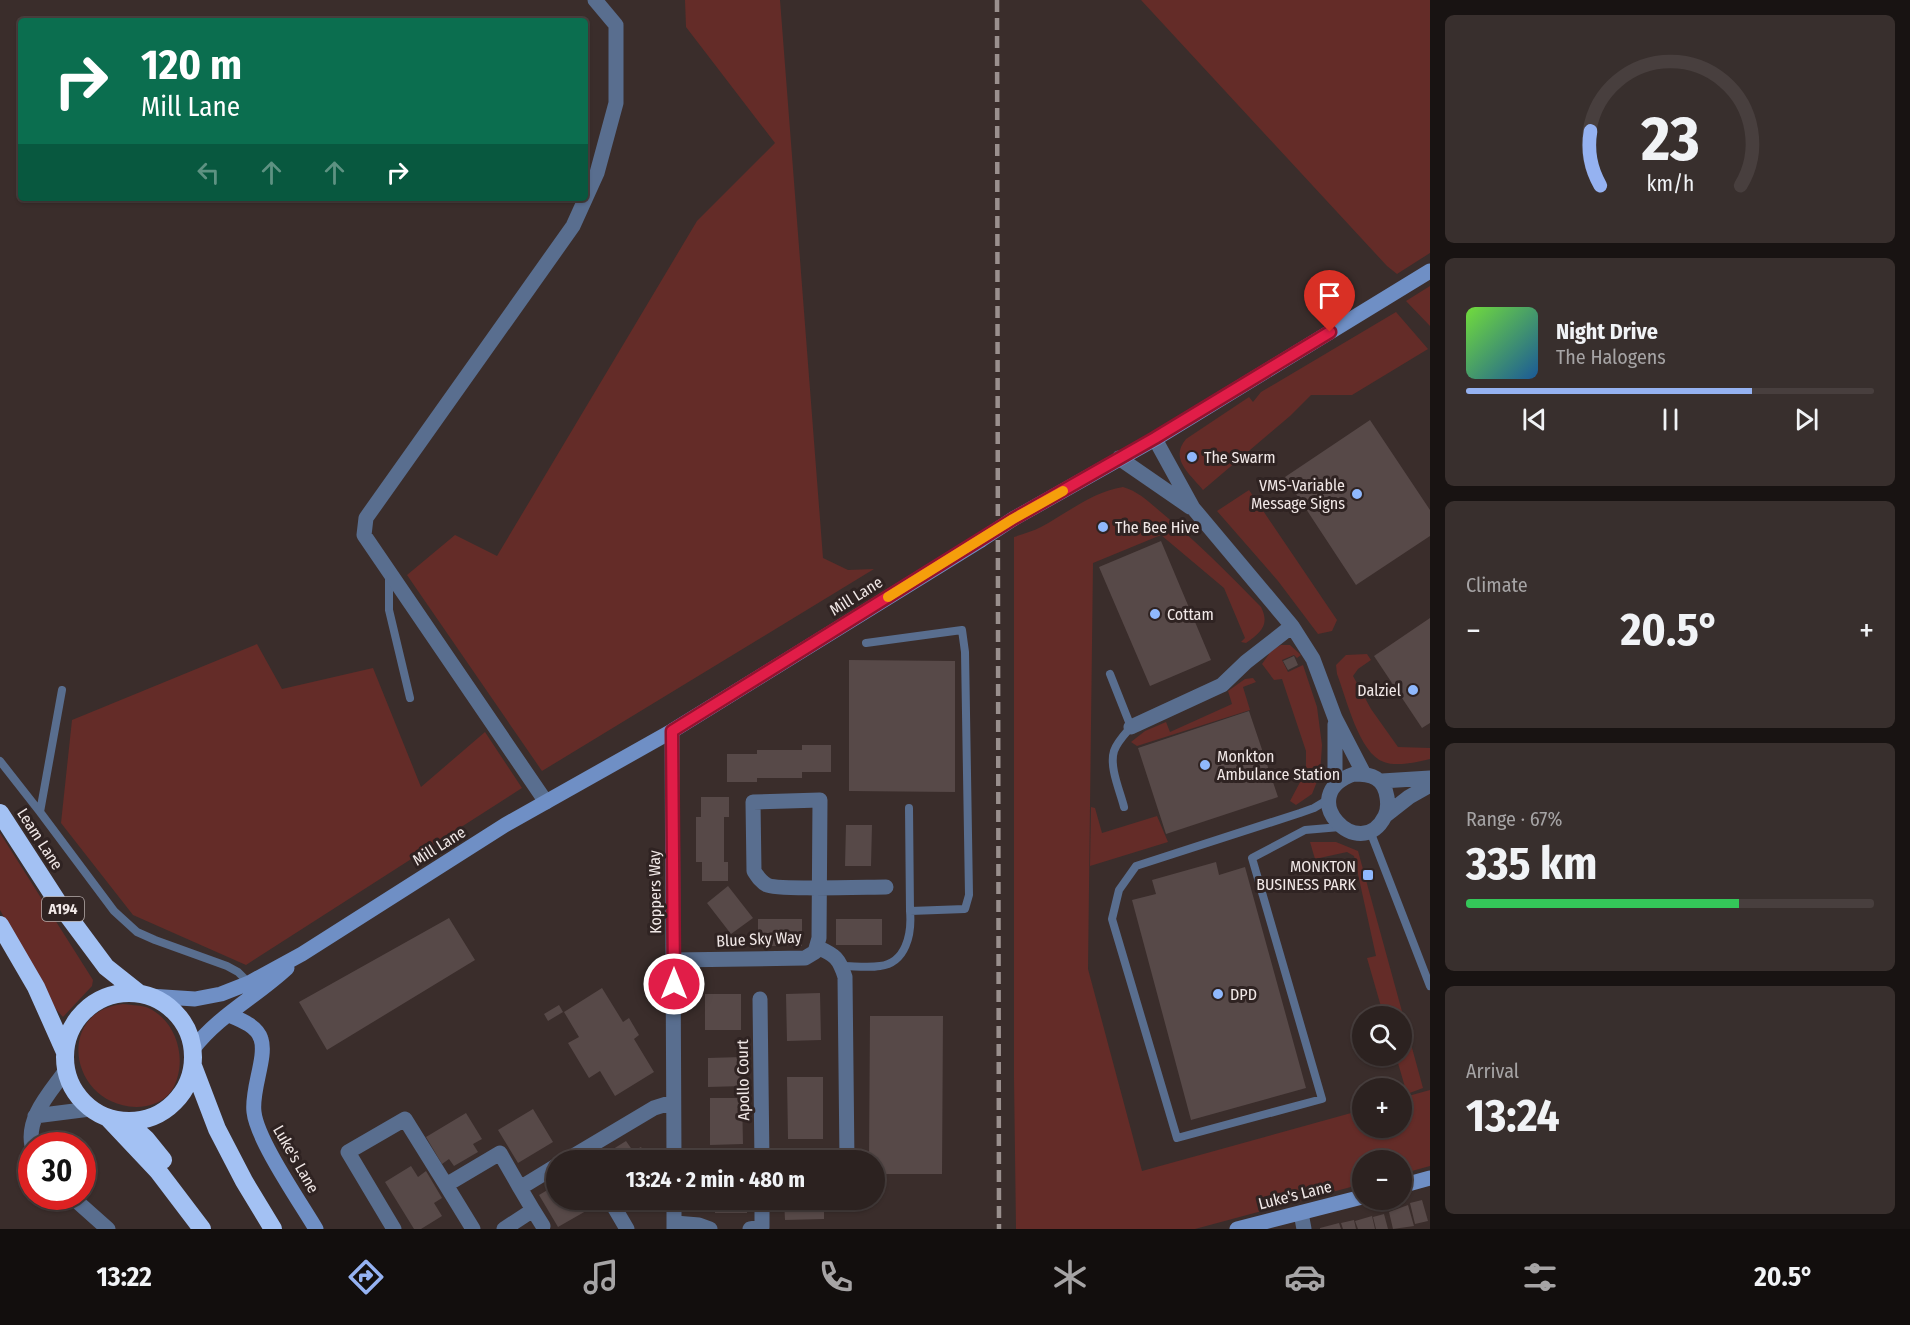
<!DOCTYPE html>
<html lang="en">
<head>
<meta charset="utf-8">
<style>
  :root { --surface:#2c2220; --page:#382f2d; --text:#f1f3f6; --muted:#a6a4a5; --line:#483f3e; --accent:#95b2f1 }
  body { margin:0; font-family:"Fira Sans Condensed",sans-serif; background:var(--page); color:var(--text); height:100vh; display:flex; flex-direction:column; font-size:22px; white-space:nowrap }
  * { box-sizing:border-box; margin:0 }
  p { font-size:20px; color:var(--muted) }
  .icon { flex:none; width:33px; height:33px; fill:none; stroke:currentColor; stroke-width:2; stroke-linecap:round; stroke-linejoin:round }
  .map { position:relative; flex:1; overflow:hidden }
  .panel { display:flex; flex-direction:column; gap:15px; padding:15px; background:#181312; width:480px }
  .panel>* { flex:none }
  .top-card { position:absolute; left:18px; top:18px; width:570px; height:183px; border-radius:6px; box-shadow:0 2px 4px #0004,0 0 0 2px var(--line); background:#0b6e4f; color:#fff; overflow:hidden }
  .buttons { position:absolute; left:1352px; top:1006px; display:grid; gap:12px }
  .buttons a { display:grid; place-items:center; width:60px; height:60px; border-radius:50%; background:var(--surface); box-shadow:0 2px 4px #0004,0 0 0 2px var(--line); font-size:30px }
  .speed { position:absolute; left:18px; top:1132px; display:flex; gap:12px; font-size:30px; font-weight:700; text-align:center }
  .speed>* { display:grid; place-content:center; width:78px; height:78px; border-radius:50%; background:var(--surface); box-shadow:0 2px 4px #0004,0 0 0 2px var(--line); line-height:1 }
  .speed .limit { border:9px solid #d22; background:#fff; color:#111 }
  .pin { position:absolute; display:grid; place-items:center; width:51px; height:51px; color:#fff; margin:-62px -26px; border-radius:50% 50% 50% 0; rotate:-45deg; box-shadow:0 0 6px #0007 }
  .pin .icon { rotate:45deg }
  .me { position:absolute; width:66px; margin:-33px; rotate:0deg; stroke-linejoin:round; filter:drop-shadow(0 0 4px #0008) }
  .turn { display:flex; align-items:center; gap:21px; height:126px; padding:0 24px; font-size:27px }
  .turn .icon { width:78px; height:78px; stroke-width:2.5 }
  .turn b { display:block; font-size:42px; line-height:51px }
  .lanes { display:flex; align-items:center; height:57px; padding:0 24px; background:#0003; justify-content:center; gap:30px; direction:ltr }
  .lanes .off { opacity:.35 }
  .big { font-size:45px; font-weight:700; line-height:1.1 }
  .panel .card { flex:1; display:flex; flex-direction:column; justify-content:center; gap:9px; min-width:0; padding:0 21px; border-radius:9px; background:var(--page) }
  .panel .dial { align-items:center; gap:0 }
  .dial svg { height:156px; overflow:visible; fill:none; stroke:var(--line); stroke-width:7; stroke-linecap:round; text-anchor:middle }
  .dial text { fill:var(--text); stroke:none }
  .song { display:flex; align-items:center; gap:18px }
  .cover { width:72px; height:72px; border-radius:9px; background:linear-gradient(135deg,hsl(100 70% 55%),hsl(210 70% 35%)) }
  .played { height:6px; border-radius:3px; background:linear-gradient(90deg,var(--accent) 70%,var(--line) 70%) }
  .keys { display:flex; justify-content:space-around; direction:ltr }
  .heat { display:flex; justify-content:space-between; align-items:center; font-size:33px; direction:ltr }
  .charge { height:9px; border-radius:4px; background:linear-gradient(90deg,#34c759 67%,var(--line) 0) }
  .trip { position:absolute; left:546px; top:1150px; width:339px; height:60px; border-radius:30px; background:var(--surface); box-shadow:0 2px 4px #0004,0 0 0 2px var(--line); font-weight:700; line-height:60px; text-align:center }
  .tabs { display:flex; height:96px; justify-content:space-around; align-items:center; background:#120e0d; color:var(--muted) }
  .tabs .icon { width:42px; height:42px }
  .tabs .current { color:var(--accent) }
  .tabs b { font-size:27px; color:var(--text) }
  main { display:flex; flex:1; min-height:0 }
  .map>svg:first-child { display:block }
  .green { fill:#642c28 }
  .building { fill:#574948 }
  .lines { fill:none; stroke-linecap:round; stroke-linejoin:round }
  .lane { stroke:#596e8f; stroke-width:8 }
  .street { stroke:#596e8f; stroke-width:15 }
  .secondary { stroke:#6f8fc5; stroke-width:15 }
  .highway { stroke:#a3c1f3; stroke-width:18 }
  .rail { stroke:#9a908e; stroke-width:4.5; stroke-dasharray:12 6; stroke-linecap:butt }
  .secondary-bridge { stroke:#6f8fc5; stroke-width:15 }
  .route-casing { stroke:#92132f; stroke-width:15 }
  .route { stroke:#e11d48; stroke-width:10 }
  .slow { stroke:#f59e0b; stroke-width:10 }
  .poi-dot { fill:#8fb8fd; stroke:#2f2322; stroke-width:2 }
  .labels { text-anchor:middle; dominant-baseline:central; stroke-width:6; stroke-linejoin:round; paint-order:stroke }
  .shield { fill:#2f2322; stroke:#b7adac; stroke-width:1.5 }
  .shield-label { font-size:15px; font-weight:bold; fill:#f1e8e7 }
  .poi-label { font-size:16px; fill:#f1e8e7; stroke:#2f2322; text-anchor:start }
  .street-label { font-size:16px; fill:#f1e8e7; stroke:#2f2322 }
</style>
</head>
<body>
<main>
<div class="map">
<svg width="1430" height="1229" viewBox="0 0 1430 1229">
  <rect width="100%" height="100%" fill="#3a2d2b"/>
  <path class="green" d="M 685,0 L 780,0 L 823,558 L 848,570 L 874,569 L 542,771 L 407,575 L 455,535 L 497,556 L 697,221 L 775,143 L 686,27 Z
    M 1141,0 L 1430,0 L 1430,253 L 1397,274 L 1387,266 Z
    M 1430,286 L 1430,326 L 1406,301 Z
    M 1396,312 L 1428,349 L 1352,395 L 1311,395 L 1290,416 L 1203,490 C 1190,474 1169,459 1186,439 L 1249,397 L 1253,402 L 1261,392 Z
    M 1123,487 C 1138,491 1150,503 1162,513 C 1197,542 1229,574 1261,607 C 1270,625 1261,632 1246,643 L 1241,642 L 1245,638 L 1224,588 L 1161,535 L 1093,563 L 1088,969 L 1142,1171 L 1362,1110 L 1362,1128 L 1401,1128 L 1401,1098 L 1430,1090 L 1430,1166 L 1401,1174 L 1401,1161 L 1362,1161 L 1362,1184 L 1195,1229 L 1016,1229 L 1014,1078 L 1014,537 C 1023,534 1033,531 1041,527 C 1069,512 1092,492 1123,487 Z
    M 1249,490 L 1337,620 L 1332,631 L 1318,634 L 1278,581 L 1217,511 Z
    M 257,644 L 282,689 L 373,668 L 421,787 L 485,732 L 522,788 L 246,965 L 133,915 L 61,823 L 72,720 Z
    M 1281,645 L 1290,645 L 1301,655 L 1297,658 L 1294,655 L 1282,660 L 1288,672 L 1303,665 L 1317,707 L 1322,745 L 1320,774 L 1312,794 L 1296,805 L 1290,801 L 1306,771 L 1306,751 L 1282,679 L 1274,680 L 1262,664 L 1269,654 L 1268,652 Z
    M 1367,654 L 1371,660 L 1358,669 L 1353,676 L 1371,709 L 1398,747 L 1430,748 L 1430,759 C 1417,762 1397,767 1384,762 C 1359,754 1346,697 1337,674 L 1336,665 L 1346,655 Z
    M 1253,678 L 1256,682 L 1243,687 L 1250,710 L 1137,746 L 1131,742 L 1145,731 L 1166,722 L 1170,732 L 1232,704 L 1228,691 L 1245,679 Z
    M 1091,807 L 1095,808 L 1102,833 L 1157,816 L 1168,842 L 1090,866 Z
    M 0,833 L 93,980 L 92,986 L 63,1017 L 54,1007 L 0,910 Z
    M 1310,842 L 1336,842 L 1358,851 L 1423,1088 L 1407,1094 L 1396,1056 L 1401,1056 L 1401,1017 L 1384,1017 L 1367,958 L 1376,956 L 1354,856 L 1347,852 L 1315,859 Z
    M 123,1004 C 130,1005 138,1005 146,1007 C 177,1019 189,1062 172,1090 C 164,1102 150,1107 136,1107 C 69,1105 55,1011 123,1004 Z"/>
  <path class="building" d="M 1370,420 L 1430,510 L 1430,536 L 1356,585 L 1285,477 Z
    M 1161,541 L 1211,660 L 1150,686 L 1099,567 Z
    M 1430,618 L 1430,723 L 1422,728 L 1374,656 Z
    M 1294,656 L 1298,665 L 1288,670 L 1283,661 Z
    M 849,660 L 955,661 L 955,792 L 849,791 Z
    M 1249,711 L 1278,797 L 1166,834 L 1138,748 Z
    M 802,745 L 831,745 L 831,772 L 802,772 L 802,778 L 757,778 L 757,782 L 727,782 L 727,754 L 757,754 L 757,750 L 802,750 Z
    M 701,797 L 729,797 L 729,817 L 724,817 L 724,862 L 728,862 L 728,881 L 702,881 L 702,862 L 696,862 L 696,817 L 701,817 Z
    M 846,825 L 872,825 L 871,866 L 845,866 Z
    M 1216,862 L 1219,875 L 1245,867 L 1306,1088 L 1191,1120 L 1132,900 L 1156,894 L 1152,880 Z
    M 728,886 L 753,918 L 731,934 L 707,903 Z
    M 449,918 L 475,960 L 327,1050 L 299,1002 Z
    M 758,919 L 802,919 L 802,946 L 758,946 Z
    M 836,919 L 882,919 L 882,945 L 836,945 Z
    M 602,988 L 623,1022 L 629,1018 L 639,1035 L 634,1039 L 654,1072 L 615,1096 L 600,1071 L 589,1078 L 568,1043 L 579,1037 L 564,1012 Z
    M 820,993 L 821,1040 L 787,1041 L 786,994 Z
    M 705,994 L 741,994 L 741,1030 L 705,1030 Z
    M 559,1005 L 563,1012 L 548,1021 L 544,1014 Z
    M 870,1016 L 943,1016 L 942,1174 L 874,1174 L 874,1161 L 869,1161 Z
    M 742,1057 L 743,1086 L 708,1087 L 708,1058 Z
    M 787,1077 L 823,1077 L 823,1139 L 788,1139 Z
    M 710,1098 L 742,1098 L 743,1144 L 710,1145 Z
    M 533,1109 L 553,1142 L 518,1163 L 498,1130 Z
    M 466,1113 L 482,1139 L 473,1144 L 478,1152 L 454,1166 L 449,1159 L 442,1164 L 426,1137 Z
    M 626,1141 L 633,1151 L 641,1147 L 649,1161 L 604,1161 L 602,1156 Z
    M 411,1166 L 418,1177 L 426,1171 L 442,1198 L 434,1203 L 442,1216 L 421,1229 L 414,1229 L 385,1182 Z
    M 556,1185 L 556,1200 L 589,1200 L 593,1207 L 558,1227 L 539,1195 Z
    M 715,1200 L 747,1200 L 747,1213 L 715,1213 Z
    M 784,1200 L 824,1200 L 824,1219 L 785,1220 Z
    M 1422,1200 L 1428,1221 L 1415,1224 L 1410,1203 Z
    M 1408,1205 L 1414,1226 L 1393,1229 L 1389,1212 Z
    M 1384,1214 L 1388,1229 L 1376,1229 L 1373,1217 Z
    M 1372,1216 L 1375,1229 L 1358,1229 L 1355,1221 Z
    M 1354,1220 L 1356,1229 L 1343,1229 L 1341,1223 Z
    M 1339,1223 L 1341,1229 L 1320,1229 L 1320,1228 Z"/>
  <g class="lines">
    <path class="lane" d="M 389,576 L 389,610 L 410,698
      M 1110,674 L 1131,727 C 1125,734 1117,742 1114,751 C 1109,767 1120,791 1124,807
      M 62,690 L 40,812 L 114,911 L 137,932 L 155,940 L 227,966 L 238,972 L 249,983
      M 0,761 L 40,812
      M 1329,799 L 1314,808 L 1300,813 L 1136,866 L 1119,890 L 1112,919 L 1177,1138 L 1322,1099 L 1252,858 L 1305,830 L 1340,827
      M 909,808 L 910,911
      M 1370,831 L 1430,986
      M 842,966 C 854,966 868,968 880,966 C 906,963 912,934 910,911 L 965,909 L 969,895 L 965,652 L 962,630 L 866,643"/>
    <path class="street" d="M 1155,439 L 1193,508 L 1292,626 L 1313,659 L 1335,718 L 1364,774
      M 1119,458 L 1190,507
      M 1131,727 L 1222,685 L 1246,662 L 1292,626
      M 672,731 L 674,1161
      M 1354,774 C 1372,774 1384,778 1387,797 C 1388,803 1388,810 1385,816 C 1360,866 1292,795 1354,774 Z
      M 1382,781 L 1430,778
      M 1335,784 L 1335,724
      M 546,802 L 364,535 L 366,518 L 573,226 L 597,173 L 616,103 L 616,25 L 595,0
      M 1386,815 L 1409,797 L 1430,785
      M 817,947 C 835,955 839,958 845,977 L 847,1161
      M 674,960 L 805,958 L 815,952 L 819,938 L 820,800 L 753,802 L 754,871 C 758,877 761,882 767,885 C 776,890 868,887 886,887
      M 760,999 L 762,1161
      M 35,1116 L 90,1109
      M 32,1146 C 26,1117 50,1093 66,1070
      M 565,1161 L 654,1108 L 673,1102
      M 446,1185 L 473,1229
      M 72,1197 L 108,1229
      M 610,1200 L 627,1229
      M 533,1210 L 543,1226
      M 1301,1213 L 1304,1229
      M 675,1223 L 699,1225 L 710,1229
      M 394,1229 L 348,1152 L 405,1119 L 446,1185 L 500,1153 L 520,1188
      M 504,1229 L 533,1210 L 520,1188 L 556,1166
      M 674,1229 L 674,1200
      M 750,1229 L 762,1227 L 762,1200"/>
    <path class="secondary" d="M 1013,519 L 1155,439 L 1430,271
      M 149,996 L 195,999 L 221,994 L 249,983 L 302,954 L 505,825 L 672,731 L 981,540
      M 229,1015 C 241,1020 257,1026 261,1039 C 267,1057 251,1090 254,1112 C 257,1140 300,1202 316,1229
      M 193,1049 C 218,1016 257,996 287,968
      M 1401,1186 L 1430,1178
      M 1237,1229 L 1362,1197"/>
    <path class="highway" d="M 0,813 L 57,901 L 106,967 L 140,994
      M 0,925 L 36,987 L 65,1052
      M65 1057a64 64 0 1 1 128 0a64 64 0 1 1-128 0Z
      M 193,1066 L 217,1129 L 244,1181 L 273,1229
      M 109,1119 L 158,1171 L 202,1229
      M 127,1122 L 146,1139 L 163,1160"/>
    <path class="rail" d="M 997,0 L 999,1229"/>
    <path class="secondary-bridge" d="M 981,540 L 1013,519"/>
  </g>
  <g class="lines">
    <g class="route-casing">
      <path id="route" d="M 674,984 L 672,731 L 1013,519 L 1155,438 L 1330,332"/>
    </g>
    <use href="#route" class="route"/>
    <path class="slow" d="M 888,597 L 1013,519 L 1063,491"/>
  </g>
  <g class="poi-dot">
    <circle cx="1192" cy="457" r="6"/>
    <circle cx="1357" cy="494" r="6"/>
    <circle cx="1103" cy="527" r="6"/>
    <circle cx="1155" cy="614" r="6"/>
    <circle cx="1413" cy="690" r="6"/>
    <circle cx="1205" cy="765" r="6"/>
    <rect x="1362" y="869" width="12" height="12" rx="3"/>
    <circle cx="1218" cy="994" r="6"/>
  </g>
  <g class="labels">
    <rect class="shield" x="42" y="897" width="42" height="24" rx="4.5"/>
    <g class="shield-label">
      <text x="63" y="909">A194</text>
    </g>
    <g class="poi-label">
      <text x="1204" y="457">The Swarm</text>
      <text x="1345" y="485" text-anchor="end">VMS-Variable<tspan x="1345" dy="18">Message Signs</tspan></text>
      <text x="1115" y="527">The Bee Hive</text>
      <text x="1167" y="614">Cottam</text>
      <text x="1401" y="690" text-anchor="end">Dalziel</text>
      <text x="1217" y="756">Monkton<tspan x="1217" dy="18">Ambulance Station</tspan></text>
      <text x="1356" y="866" text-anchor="end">MONKTON<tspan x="1356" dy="18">BUSINESS PARK</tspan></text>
      <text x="1230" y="994">DPD</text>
    </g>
    <g class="street-label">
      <text transform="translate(856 596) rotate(-32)">Mill Lane</text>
      <text transform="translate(40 839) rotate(57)">Leam Lane</text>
      <text transform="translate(439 846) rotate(-32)">Mill Lane</text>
      <text transform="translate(655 892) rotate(-91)">Koppers Way</text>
      <text transform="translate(759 939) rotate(-3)">Blue Sky Way</text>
      <text transform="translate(743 1080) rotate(-91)">Apollo Court</text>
      <text transform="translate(296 1159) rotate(60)">Luke's Lane</text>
      <text transform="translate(1295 1195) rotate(-14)">Luke's Lane</text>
    </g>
  </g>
</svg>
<div class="buttons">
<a><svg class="icon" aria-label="search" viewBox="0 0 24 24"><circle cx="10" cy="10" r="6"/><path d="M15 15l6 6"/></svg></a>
<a>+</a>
<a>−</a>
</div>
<div class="speed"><div class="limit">30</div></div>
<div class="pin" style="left:1330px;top:332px;background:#d93025"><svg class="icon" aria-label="arrive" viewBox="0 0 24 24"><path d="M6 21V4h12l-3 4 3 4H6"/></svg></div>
<svg class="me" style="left:674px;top:984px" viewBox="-20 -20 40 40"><circle r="17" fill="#e11d48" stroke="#fff" stroke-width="3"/><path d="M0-11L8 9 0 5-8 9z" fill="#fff"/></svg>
<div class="trip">13:24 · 2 min · 480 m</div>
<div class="top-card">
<div class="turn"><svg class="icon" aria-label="right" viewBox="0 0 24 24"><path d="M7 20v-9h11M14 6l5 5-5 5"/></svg><div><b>120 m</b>Mill Lane</div></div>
<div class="lanes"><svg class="icon off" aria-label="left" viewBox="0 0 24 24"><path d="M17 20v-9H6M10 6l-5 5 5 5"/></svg><svg class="icon off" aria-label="ahead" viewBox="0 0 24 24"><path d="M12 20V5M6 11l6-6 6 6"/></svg><svg class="icon off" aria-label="ahead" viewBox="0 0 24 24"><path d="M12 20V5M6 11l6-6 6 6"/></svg><svg class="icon" aria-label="right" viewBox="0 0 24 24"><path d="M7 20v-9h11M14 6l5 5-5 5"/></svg></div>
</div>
</div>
<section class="panel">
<div class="card dial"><svg viewBox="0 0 100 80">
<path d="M14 69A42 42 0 1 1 86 69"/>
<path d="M14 69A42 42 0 0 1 9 41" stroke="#95b2f1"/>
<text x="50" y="56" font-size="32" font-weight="700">23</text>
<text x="50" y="72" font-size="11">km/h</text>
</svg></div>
<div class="card">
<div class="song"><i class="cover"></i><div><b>Night Drive</b><p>The Halogens</p></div></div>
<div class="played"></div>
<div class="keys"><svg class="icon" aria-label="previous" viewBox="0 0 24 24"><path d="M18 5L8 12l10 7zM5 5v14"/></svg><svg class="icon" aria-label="pause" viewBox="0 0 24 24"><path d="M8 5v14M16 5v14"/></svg><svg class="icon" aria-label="next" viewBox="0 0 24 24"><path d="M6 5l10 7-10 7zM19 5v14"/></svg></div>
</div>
<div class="card"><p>Climate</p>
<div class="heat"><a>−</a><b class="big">20.5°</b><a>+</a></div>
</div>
<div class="card"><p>Range · 67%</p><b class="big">335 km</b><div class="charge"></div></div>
<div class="card"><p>Arrival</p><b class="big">13:24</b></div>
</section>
</main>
<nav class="tabs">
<b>13:22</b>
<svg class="icon current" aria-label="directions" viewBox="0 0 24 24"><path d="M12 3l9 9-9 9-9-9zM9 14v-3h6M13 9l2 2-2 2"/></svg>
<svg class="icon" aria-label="music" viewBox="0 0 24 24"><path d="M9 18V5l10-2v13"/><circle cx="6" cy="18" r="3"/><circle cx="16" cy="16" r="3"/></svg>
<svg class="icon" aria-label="phone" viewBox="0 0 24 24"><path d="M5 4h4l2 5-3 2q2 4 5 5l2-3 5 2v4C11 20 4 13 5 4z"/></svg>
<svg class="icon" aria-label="climate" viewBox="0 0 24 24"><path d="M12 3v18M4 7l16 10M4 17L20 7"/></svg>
<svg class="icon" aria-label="car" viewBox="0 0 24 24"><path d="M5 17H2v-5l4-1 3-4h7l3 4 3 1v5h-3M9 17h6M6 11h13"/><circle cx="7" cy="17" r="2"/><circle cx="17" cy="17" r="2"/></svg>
<svg class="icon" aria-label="filters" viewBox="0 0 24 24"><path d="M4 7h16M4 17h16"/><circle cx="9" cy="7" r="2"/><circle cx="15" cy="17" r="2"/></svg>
<b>20.5°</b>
</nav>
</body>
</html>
